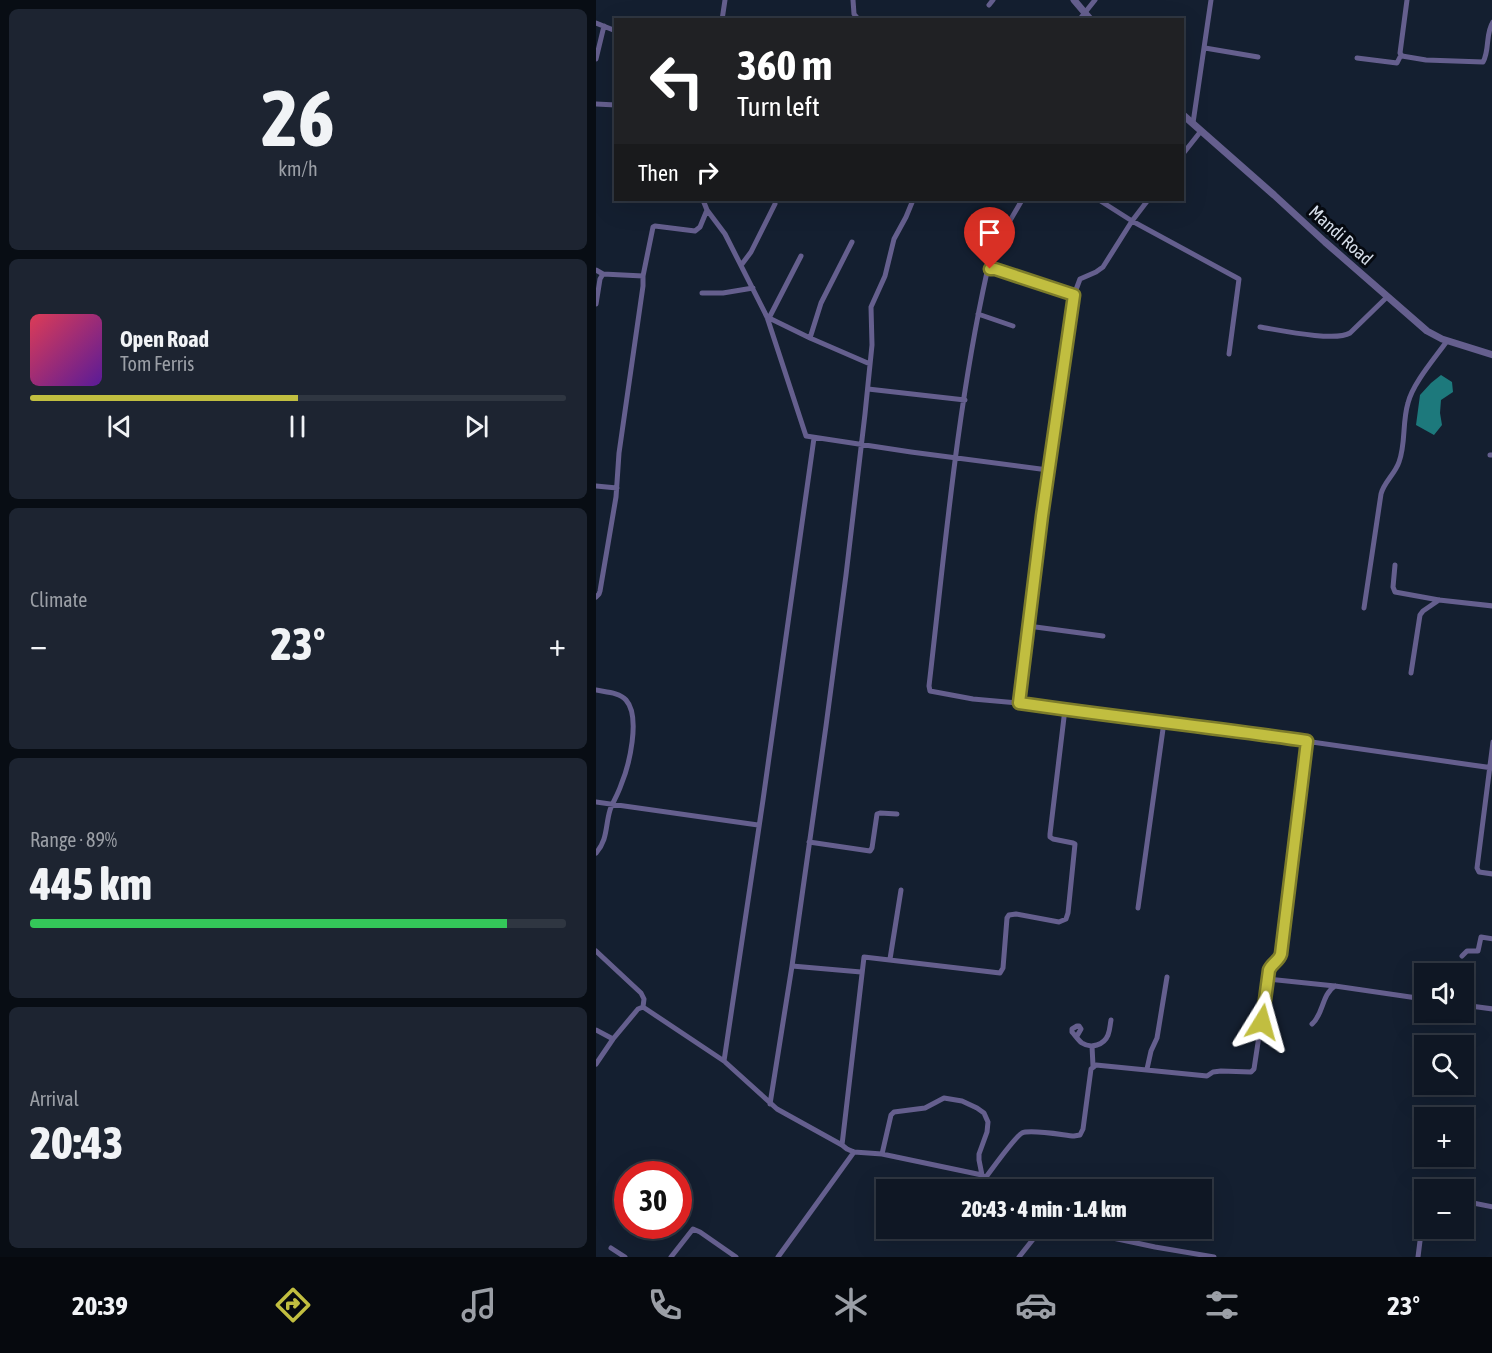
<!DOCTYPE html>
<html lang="en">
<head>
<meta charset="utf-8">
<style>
  :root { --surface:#0f1724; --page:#1d2431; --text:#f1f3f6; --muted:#9b9fa6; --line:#2f3641; --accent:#c1be40 }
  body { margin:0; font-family:"Asap Condensed",sans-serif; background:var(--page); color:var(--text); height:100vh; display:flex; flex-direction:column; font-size:22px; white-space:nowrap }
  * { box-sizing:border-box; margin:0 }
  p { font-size:20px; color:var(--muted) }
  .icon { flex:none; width:33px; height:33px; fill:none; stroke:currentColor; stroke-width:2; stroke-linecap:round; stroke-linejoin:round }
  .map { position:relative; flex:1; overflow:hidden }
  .side { display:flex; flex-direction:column; gap:9px; padding:9px; background:#080d14; width:596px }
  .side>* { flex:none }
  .top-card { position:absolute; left:18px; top:18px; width:570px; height:183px; border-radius:0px; box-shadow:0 6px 24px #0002,0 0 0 2px var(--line); background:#202124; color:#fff; overflow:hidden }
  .controls { position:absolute; left:818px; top:963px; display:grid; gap:12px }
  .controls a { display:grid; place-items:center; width:60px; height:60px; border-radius:0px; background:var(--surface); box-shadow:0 6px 24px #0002,0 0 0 2px var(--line); font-size:30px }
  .speed { position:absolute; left:18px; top:1161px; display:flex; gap:12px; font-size:30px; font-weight:700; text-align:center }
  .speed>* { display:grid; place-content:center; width:78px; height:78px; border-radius:50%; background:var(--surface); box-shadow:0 6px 24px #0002,0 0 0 2px var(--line); line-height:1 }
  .speed .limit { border:9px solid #d22; background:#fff; color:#111 }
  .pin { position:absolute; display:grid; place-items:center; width:51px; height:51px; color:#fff; margin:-62px -26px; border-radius:50% 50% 50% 0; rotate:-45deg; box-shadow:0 0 6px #0007 }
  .pin .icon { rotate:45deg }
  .me { position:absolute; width:66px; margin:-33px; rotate:8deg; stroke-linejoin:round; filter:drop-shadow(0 0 4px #0008) }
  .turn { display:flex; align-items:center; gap:21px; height:126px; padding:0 24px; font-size:27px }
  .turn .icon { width:78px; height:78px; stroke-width:2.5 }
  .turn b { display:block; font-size:42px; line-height:51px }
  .then { display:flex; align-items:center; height:57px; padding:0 24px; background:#0003; gap:12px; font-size:22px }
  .big { font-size:45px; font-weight:800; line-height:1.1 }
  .side .card { flex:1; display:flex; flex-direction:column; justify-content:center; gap:9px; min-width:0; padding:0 21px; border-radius:9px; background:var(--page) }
  .side .dial { align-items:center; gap:0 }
  .dial b { font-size:78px; line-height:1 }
  .song { display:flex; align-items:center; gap:18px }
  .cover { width:72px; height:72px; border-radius:9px; background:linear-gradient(135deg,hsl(350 70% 55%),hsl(270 70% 35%)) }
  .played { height:6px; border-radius:3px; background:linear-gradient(90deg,var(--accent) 50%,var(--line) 50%) }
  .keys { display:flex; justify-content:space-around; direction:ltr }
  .heat { display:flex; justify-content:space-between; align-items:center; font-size:33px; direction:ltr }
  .charge { height:9px; border-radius:4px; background:linear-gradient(90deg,#34c759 89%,var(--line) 0) }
  .trip { position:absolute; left:280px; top:1179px; width:336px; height:60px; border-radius:0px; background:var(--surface); box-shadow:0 6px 24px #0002,0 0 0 2px var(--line); font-weight:800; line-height:60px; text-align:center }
  .dock { display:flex; height:96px; justify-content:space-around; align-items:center; background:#06090e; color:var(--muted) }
  .dock .icon { width:42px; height:42px }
  .dock .selected { color:var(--accent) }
  .dock b { font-size:27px; color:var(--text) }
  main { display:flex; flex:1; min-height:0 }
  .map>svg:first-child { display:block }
  .water { fill:#1d797c }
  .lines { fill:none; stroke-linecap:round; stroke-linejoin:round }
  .minor { stroke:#655f8e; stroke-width:5 }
  .tertiary { stroke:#655f8e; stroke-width:7 }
  .route-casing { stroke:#7d7c2a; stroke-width:15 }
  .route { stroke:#c1be40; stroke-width:10 }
  .labels { text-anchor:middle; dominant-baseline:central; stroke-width:6; stroke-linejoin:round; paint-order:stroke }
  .street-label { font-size:18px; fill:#d5dde8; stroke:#050910 }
</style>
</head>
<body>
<main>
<section class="side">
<div class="card dial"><b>26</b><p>km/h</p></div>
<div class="card">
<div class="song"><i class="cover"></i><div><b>Open Road</b><p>Tom Ferris</p></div></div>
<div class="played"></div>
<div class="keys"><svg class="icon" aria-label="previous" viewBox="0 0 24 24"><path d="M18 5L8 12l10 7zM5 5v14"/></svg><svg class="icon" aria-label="pause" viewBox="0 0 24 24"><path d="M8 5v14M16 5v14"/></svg><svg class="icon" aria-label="next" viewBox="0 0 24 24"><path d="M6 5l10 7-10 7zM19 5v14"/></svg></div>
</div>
<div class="card"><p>Climate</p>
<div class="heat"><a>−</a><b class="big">23°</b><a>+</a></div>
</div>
<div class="card"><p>Range · 89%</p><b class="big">445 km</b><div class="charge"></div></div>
<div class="card"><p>Arrival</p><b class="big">20:43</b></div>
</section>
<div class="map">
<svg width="897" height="1257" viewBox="0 0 897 1257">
  <rect width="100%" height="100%" fill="#141f30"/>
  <path class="water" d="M 845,375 L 856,382 L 857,392 L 845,400 L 844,413 L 846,425 L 838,435 L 820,425 L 824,395 L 835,383 Z"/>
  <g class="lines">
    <path class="minor" d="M 257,0 L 258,14 L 263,20
      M 811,0 L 804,53 L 806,56 L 830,60 L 887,62 C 894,50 889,34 897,22
      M 393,5 L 397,0
      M 126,20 L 129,0
      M 483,20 L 499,0
      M 0,23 L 20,31
      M 609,48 L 662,57
      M 761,58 L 801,63 L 805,55
      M 0,59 L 8,26
      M 0,104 L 20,105
      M 597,123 L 615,0
      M 586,155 L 605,131
      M 107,200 L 111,210 L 129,234 L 171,317 L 210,436 L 315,452 L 452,470
      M 503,200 L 536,221 L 643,279 L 633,354
      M 146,264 L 155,252 L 179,204
      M 0,270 L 7,274 L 47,276 L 57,227 L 59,226 L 99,231 L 104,227 L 111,210
      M 392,270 L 401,243 L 426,200
      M 106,293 L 127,293 L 157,288
      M 478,295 L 399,269 L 394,269 L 391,272 C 361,408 349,548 333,686 L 334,691 L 377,699 L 423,703 L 518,716 L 632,730 L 897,768
      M 0,304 L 4,279 L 7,274
      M 382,314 L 417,326
      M 171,317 L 214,338 L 274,364
      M 173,318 L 205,256
      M 664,327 C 683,330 739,342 754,333 L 791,297
      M 214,338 L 225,303 L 256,242
      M 272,389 L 369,400
      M 894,455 L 897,455
      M 0,486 L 21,488
      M 799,565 L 797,587 L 799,592 L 843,600 L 897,606
      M 0,597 L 3,594 L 4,591 L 20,497 L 23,453 L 47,286 L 47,276
      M 768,608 L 785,494 C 788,482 799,474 803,462 C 810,443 806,423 812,403 C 817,383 839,358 851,341
      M 432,626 L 507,636
      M 815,673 L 824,615 L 827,611 L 843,600
      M 0,690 C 9,692 23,692 30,700 C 45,717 33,766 25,785 C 22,794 17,802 14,810 C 9,827 12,839 0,853
      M 423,703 L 446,516 L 478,295 L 484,279 L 500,272 L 507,267 L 536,221 L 552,200
      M 897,742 L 881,868 L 883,872 L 897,874
      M 0,802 L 162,825
      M 213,842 L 274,851 L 276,848 L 281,814 L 284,813 L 301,814
      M 542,908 L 568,722
      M 0,951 L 45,993 L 48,999 L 47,1007
      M 866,956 L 871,951 L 882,951 L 885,937 L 897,939
      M 294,959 L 305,890
      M 196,966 L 265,972
      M 672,979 L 739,986 L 828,999
      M 867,1005 L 897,1009
      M 716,1024 C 728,1014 725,995 739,986
      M 0,1030 L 17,1039
      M 481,1036 L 485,1029 L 483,1026 L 481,1026 L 476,1029 L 476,1032 C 479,1035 482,1040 486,1043 C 495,1049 508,1045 512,1035 C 514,1030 514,1025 515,1020
      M 496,1046 L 497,1066
      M 128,1061 L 167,800 L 218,438
      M 0,1064 L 17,1039 L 42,1009 L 47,1007 L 128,1061 L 181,1109 L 246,1145 L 251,1149 L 258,1152 L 286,1154 L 386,1175 L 405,1190
      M 551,1069 L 555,1051 L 561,1038 L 571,977
      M 174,1104 L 196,966 L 230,726 L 250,575 L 269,414 L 276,345 L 275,307 L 289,276 L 298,239 L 310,217 L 317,200
      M 246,1145 L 268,957 L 404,973 L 407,968 L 411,918 L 413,915 L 420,914 L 463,922 L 470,919 L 472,913 L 479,844 L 477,843 L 457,839 L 454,837 L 454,834 L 469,709
      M 286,1154 L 295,1115 L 298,1112 L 329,1108 L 348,1098 L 366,1101 L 381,1108 L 388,1113 L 392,1122 L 391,1132 L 383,1154 L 383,1160 L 386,1175
      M 390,1177 C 397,1168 418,1138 426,1133 C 434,1129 467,1135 478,1136 L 484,1135 L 487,1129 L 495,1069 L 500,1065 L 611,1076 L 617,1072 L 625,1071 L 655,1072 L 658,1069 L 673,970 C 676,963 683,961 685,954 L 711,741
      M 867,1201 L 897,1207
      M 470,1228 L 559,1247 L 618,1257
      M 15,1248 L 29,1257
      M 75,1257 L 97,1229 L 104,1232 L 140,1257
      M 182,1257 L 258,1152
      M 423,1257 L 446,1228
      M 822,1257 L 828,1209"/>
    <path class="tertiary" d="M 478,0 L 495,20
      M 586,114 L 678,195 L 729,242 L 831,331 L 846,339 L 897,355"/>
  </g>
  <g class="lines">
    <g class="route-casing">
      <path id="route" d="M 394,269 L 399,269 L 478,295 L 446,516 L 423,703 C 519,717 615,727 711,741 L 685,954 C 683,961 676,963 673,970 L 666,1022"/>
    </g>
    <use href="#route" class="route"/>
  </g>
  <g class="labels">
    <g class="street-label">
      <text transform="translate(745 235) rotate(42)">Mandi Road</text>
    </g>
  </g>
</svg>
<div class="controls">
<a><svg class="icon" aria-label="sound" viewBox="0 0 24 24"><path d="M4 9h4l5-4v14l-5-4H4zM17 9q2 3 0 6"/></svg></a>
<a><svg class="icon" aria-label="search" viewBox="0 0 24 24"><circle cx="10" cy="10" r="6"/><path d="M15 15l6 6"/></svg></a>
<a>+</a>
<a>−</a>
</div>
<div class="speed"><div class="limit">30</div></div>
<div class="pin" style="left:394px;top:269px;background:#d93025"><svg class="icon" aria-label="arrive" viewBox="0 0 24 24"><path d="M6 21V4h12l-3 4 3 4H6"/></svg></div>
<svg class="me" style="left:666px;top:1022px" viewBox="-20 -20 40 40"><path d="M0-17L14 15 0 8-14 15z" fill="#c1be40" stroke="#fff" stroke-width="4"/></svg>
<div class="trip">20:43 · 4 min · 1.4 km</div>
<div class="top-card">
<div class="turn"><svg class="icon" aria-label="left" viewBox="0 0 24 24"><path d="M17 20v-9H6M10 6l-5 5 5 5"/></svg><div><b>360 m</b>Turn left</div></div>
<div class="then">Then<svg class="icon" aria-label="right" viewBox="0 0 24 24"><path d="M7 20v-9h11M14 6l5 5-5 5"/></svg></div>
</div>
</div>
</main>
<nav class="dock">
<b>20:39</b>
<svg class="icon selected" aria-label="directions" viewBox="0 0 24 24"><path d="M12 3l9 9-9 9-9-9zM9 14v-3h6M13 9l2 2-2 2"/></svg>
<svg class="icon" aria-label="music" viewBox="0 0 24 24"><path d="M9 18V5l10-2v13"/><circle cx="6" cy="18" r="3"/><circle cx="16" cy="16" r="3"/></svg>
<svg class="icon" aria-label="phone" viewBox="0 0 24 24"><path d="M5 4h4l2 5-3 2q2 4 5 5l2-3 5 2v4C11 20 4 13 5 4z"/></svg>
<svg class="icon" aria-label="climate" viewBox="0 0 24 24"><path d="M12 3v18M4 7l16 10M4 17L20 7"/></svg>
<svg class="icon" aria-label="car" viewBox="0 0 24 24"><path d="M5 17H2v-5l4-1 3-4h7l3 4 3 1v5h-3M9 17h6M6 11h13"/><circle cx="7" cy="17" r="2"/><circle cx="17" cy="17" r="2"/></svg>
<svg class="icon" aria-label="filters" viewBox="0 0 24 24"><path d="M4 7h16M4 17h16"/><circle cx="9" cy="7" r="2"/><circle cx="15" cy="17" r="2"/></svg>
<b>23°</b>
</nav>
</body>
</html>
